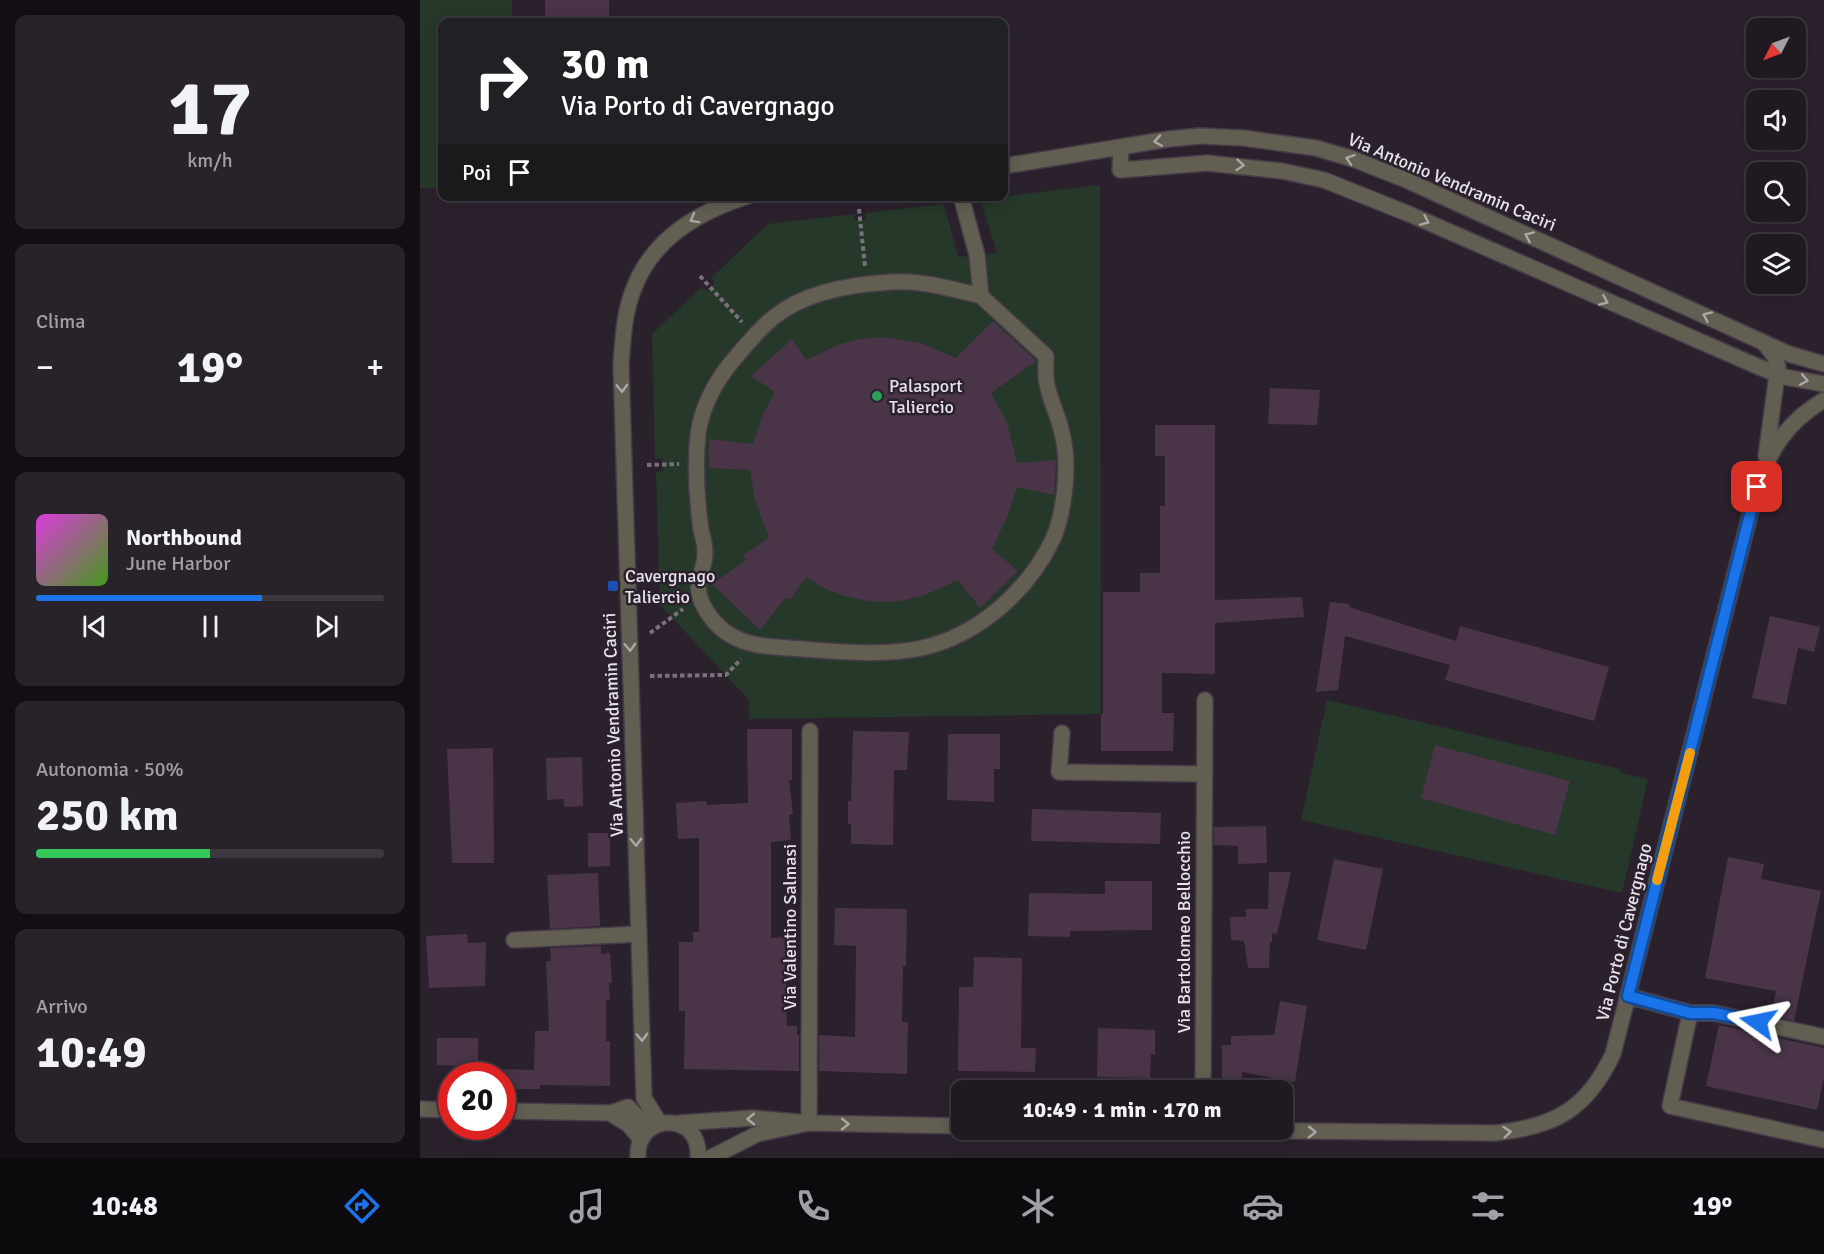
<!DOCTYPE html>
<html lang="it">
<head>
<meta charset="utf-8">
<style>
  :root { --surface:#201922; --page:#28222a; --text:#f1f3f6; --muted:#a2a0a5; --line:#3d3840; --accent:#1a73e8 }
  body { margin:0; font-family:Signika,sans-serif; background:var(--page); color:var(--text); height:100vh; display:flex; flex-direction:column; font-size:22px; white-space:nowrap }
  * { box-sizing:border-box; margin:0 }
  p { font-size:20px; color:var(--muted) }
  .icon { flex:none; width:33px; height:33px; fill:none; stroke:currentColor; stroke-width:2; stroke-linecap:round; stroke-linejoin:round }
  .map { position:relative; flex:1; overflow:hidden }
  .sheet { display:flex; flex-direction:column; gap:15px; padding:15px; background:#120e13; width:420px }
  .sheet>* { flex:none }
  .banner { position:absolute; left:18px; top:18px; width:570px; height:183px; border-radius:12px; box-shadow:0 3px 15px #0003,0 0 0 2px var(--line); background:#202124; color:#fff; overflow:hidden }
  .needle { width:39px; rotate:228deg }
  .fabs { position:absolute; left:1326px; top:18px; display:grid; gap:12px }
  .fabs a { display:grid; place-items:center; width:60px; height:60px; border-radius:12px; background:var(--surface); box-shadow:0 3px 15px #0003,0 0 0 2px var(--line); font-size:30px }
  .speed { position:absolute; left:18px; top:1062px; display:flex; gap:12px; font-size:30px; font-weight:700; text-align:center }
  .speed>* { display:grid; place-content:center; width:78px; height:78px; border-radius:50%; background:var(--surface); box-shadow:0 3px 15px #0003,0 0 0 2px var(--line); line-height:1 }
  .speed .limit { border:9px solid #d22; background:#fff; color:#111 }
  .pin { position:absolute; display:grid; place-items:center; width:51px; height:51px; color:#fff; margin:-26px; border-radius:12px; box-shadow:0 3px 9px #0006 }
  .me { position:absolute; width:66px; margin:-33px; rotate:282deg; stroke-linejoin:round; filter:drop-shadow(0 0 4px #0008) }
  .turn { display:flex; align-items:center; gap:21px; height:126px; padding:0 24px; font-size:27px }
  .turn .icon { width:78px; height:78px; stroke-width:2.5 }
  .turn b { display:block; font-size:42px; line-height:51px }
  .then { display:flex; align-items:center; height:57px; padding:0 24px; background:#0003; gap:12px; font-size:22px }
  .big { font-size:45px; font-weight:700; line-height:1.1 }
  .sheet .tile { flex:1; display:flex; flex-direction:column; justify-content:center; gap:9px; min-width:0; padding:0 21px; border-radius:12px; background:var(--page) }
  .sheet .dial { align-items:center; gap:0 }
  .dial b { font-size:78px; line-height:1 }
  .song { display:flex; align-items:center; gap:18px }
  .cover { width:72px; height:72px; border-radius:9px; background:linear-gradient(135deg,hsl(300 70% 55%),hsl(100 70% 35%)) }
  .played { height:6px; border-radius:3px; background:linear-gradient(90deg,var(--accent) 65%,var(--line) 65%) }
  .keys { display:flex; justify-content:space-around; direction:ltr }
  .heat { display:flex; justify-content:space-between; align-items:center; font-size:33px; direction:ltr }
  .charge { height:9px; border-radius:4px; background:linear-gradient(90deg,#34c759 50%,var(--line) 0) }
  .trip { position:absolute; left:531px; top:1080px; width:342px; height:60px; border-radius:12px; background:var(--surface); box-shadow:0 3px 15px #0003,0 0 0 2px var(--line); font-weight:700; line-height:60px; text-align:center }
  .tabs { display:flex; height:96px; justify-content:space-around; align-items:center; background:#0d0a0e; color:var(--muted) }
  .tabs .icon { width:42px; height:42px }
  .tabs .current { color:var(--accent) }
  .tabs b { font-size:27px; color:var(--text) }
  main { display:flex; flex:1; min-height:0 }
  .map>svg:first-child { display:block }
  .green { fill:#253829 }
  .building { fill:#493448 }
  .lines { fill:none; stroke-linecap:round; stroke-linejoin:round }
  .minor-casing { stroke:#453c47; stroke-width:18 }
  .path { stroke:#7a717c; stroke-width:4; stroke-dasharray:4.5 3; stroke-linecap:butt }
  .minor { stroke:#625e52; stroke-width:15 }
  .oneway { stroke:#aca7a6 }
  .route-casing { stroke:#114b97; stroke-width:15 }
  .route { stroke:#1a73e8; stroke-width:10 }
  .slow { stroke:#f59e0b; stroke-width:10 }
  .leisure-dot { fill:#2e9e5b; stroke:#2b212d; stroke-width:2 }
  .transit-dot { fill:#1a4fb4; stroke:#2b212d; stroke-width:2 }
  .labels { text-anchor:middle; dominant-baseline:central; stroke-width:5; stroke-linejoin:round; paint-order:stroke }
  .street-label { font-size:18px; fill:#e8e2ea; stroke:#2b212d }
  .poi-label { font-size:18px; fill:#e8e2ea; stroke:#2b212d; text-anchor:start }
</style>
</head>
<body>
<main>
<section class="sheet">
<div class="tile dial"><b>17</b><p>km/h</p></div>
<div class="tile"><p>Clima</p>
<div class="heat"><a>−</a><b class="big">19°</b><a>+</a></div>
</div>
<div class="tile">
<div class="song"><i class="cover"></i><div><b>Northbound</b><p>June Harbor</p></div></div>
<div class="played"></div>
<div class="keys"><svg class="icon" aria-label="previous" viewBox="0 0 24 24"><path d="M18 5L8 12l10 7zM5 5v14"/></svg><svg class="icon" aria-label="pause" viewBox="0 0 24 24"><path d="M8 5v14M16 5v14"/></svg><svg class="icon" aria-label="next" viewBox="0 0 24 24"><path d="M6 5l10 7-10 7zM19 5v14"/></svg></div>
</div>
<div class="tile"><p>Autonomia · 50%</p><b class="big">250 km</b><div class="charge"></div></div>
<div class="tile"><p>Arrivo</p><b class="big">10:49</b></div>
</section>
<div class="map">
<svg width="1404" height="1158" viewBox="0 0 1404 1158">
  <rect width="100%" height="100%" fill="#2b212d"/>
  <path class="green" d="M 0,0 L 92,0 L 92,22 L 22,22 L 22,188 L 0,188 Z
    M 680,185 L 681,714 L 329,719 L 329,700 L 240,605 L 236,472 L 243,471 L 242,458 L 235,459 L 232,334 L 282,287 L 286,291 L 295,283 L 291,278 L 348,224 L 434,214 L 435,221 L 446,220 L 445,213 L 524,204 L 538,257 L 577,253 L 560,199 Z
    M 907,700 L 1200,769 L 1200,773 L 1228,779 L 1202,893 L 881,820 Z"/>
  <path class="building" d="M 125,0 L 189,0 L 189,22 L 125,22 Z
    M 573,321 L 616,361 L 571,393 L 587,422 L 597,463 L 636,460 L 634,495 L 597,487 L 588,515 L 572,549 L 598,571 L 560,608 L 538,580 L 503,596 L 480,601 L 461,602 L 447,601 L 424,596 L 406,589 L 386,577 L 370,600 L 365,598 L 340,630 L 292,584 L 326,560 L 323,555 L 349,538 L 335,500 L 330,470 L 289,468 L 289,439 L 333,444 L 343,414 L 355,392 L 331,376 L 372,339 L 386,360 L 420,344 L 441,339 L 463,337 L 501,343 L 536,358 Z
    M 850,388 L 900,390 L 897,425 L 848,424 Z
    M 735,425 L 795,425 L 795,600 L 882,597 L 884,617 L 795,623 L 795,674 L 742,673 L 742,713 L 754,713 L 753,751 L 681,751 L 681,714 L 683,714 L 683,592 L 720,592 L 720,573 L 740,573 L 740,506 L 745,506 L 745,456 L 735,456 Z
    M 910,602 L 930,604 L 929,607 L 1036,641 L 1040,626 L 1189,667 L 1174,721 L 1025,680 L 1030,665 L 925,636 L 918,690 L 896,692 Z
    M 1350,616 L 1400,627 L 1394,652 L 1378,648 L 1366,705 L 1332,698 Z
    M 327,729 L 372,729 L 372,780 L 369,780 L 373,814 L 369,815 L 371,840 L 351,842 L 351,938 L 365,937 L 367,1026 L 377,1026 L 377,1035 L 379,1035 L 379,1071 L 264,1069 L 265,1011 L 259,1011 L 259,942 L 273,942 L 273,932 L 279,932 L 279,838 L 258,839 L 256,803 L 286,801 L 287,805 L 328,803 Z
    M 433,731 L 489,732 L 487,770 L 474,770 L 473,845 L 431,844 L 431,824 L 428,824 L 428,801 L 431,801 Z
    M 528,734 L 580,734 L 580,769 L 574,769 L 574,802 L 527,800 Z
    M 1015,745 L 1150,781 L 1135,835 L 1001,798 Z
    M 73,748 L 74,863 L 32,863 L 27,749 Z
    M 162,757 L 163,806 L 144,807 L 144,799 L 127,800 L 126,758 Z
    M 612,809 L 741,813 L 740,844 L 611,841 Z
    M 846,826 L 847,863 L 818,864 L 818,846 L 794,845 L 794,827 Z
    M 168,833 L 190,833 L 190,866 L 168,867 Z
    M 1308,857 L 1344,864 L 1341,879 L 1401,891 L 1374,1021 L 1351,1015 L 1356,991 L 1285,978 Z
    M 914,859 L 963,869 L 946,950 L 897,940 Z
    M 849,872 L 871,872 L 857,934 L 852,933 L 852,942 L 850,942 L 849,968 L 828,968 L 824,941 L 811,940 L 810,917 L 826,917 L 826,909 L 848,909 Z
    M 178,873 L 180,926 L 130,929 L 127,875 Z
    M 685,881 L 732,881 L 732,930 L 650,931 L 650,937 L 608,936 L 609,893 L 685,894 Z
    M 415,908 L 487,909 L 486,966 L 483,966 L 482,1022 L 488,1022 L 487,1074 L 399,1071 L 399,1035 L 435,1037 L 436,946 L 414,945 Z
    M 47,934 L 48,943 L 66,942 L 65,986 L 9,988 L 6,936 Z
    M 181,946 L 181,954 L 190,953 L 192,983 L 189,983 L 190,1000 L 186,1000 L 186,1041 L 190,1041 L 190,1086 L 120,1085 L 120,1089 L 82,1089 L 82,1069 L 114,1070 L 115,1031 L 129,1031 L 126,961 L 131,961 L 130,948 Z
    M 554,957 L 602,958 L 601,1048 L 616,1048 L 615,1072 L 538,1071 L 539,987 L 553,987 Z
    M 860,1001 L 887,1006 L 875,1082 L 822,1072 L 822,1090 L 802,1090 L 802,1045 L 811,1045 L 811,1036 L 854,1035 Z
    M 1299,1025 L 1404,1048 L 1404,1077 L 1397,1110 L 1286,1086 Z
    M 678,1028 L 735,1030 L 735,1055 L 731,1054 L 730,1078 L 677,1077 Z
    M 17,1038 L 58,1038 L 58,1076 L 39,1076 L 39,1066 L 17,1065 Z"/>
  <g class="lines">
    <g class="minor-casing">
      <path id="minor" d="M 701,148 L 700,170 L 787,163 L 862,171 L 904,180 L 989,214 L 1339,367 L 1365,377 L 1404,384
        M 584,166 L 749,139 L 780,136 L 823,138 L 896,148 L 933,159 L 986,180 L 1369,354 L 1404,364
        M 541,196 L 557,255 L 561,296 L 626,356 C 626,365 625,376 627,384 C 630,401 639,417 642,433 C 650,463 645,511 633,539 C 608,591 559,635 502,648 C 463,656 422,652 383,649 C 342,646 307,648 284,607 C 271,583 285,574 285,553 C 285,545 283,537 281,530 C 277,501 275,463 278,434 C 282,406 297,379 315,358 C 327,344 339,329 354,317 C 385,292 433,284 472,282 C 502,280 532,289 561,296
        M 1345,344 L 1355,357 L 1358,367 L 1346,456
        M 642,733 L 639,772 L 785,774
        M 94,940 L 219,934
        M 1208,996 L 1270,1013 L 1294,1013 L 1404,1037
        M 1270,1013 L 1250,1106 L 1404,1140
        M 783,1090 L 785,700
        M 0,1109 L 32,1110
        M 82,1111 L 190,1113 L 208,1107 L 230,1129
        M 190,1113 L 208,1124 L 221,1139
        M 259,1123 L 332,1118 L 389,1123 L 390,731
        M 240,1124 L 224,1098 L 201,365 C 203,339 204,312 214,288 C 233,238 280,211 328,196
        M 771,1130 L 1075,1133 C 1135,1127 1167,1109 1193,1054 L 1337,487 C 1351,448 1367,422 1404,400
        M 218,1158 C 215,1112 282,1110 278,1158
        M 290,1158 L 337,1134 L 389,1123 L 542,1126"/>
    </g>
    <path class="path" d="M 439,209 L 445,266
      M 280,276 L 322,322
      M 227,465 L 259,464
      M 230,633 L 263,609
      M 230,676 L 306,675 L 321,659"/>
    <use href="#minor" class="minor"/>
  </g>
  <defs><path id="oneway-chevron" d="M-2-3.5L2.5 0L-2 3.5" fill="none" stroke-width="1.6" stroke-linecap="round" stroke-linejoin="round" transform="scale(1.5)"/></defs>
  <g class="oneway">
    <use href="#oneway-chevron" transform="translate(738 141) rotate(171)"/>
    <use href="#oneway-chevron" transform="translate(930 159) rotate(-161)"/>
    <use href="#oneway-chevron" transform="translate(820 165) rotate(5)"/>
    <use href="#oneway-chevron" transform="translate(274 219) rotate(151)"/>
    <use href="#oneway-chevron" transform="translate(1005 221) rotate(24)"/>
    <use href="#oneway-chevron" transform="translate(1109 236) rotate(-156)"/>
    <use href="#oneway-chevron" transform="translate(1184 301) rotate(23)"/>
    <use href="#oneway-chevron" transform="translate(1287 316) rotate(-156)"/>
    <use href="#oneway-chevron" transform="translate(1384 380) rotate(11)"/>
    <use href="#oneway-chevron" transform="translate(202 388) rotate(88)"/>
    <use href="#oneway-chevron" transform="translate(210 647) rotate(88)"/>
    <use href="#oneway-chevron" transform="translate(216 842) rotate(88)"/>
    <use href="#oneway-chevron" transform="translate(222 1037) rotate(88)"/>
    <use href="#oneway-chevron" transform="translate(331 1119) rotate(179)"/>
    <use href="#oneway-chevron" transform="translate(425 1124) rotate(1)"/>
    <use href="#oneway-chevron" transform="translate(892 1132) rotate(1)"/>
    <use href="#oneway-chevron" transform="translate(1087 1132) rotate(-6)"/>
  </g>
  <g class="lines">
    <g class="route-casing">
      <path id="route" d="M 1337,487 L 1208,996 L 1270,1013 L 1294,1013 L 1338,1022"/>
    </g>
    <use href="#route" class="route"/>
    <path class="slow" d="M 1237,880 L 1270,753"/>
  </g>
  <circle class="leisure-dot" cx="457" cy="396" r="6"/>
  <rect class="transit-dot" x="187" y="580" width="12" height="12" rx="3"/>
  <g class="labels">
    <g class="street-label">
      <text transform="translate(1032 182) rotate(23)">Via Antonio Vendramin Caciri</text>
      <text transform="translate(193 725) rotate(-92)">Via Antonio Vendramin Caciri</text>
      <text transform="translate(370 927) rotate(-90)">Via Valentino Salmasi</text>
      <text transform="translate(764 932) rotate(-90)">Via Bartolomeo Bellocchio</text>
      <text transform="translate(1204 932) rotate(-76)">Via Porto di Cavergnago</text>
    </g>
    <g class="poi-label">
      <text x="469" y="386">Palasport<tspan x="469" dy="21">Taliercio</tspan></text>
      <text x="205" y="576">Cavergnago<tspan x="205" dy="21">Taliercio</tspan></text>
    </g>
  </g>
</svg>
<div class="fabs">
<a><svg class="needle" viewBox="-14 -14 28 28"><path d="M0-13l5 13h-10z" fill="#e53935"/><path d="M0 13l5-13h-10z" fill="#a2a0a5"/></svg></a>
<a><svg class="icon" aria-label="sound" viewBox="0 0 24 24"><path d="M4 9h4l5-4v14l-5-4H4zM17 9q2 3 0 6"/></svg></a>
<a><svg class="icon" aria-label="search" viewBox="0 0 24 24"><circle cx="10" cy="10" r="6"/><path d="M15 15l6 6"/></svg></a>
<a><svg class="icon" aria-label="layers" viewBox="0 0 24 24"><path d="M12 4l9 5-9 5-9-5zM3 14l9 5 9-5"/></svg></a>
</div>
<div class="speed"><div class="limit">20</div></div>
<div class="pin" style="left:1337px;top:487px;background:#d93025"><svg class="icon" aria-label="arrive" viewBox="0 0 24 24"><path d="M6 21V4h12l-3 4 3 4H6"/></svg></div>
<svg class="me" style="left:1338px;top:1022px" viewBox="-20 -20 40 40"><path d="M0-17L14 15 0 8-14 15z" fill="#1a73e8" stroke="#fff" stroke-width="4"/></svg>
<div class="trip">10:49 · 1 min · 170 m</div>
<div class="banner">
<div class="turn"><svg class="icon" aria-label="right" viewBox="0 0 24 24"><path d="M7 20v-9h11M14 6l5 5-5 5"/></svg><div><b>30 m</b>Via Porto di Cavergnago</div></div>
<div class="then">Poi<svg class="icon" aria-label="arrive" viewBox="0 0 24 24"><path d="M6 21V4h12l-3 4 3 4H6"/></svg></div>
</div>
</div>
</main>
<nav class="tabs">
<b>10:48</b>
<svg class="icon current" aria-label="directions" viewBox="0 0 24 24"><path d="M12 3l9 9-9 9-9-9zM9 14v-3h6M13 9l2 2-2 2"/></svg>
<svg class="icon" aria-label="music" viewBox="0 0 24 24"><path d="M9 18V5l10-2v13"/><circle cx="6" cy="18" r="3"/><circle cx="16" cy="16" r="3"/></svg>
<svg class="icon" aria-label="phone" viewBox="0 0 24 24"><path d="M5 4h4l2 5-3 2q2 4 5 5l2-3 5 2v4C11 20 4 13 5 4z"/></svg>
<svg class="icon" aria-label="climate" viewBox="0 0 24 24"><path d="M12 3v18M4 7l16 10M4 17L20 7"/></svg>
<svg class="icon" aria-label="car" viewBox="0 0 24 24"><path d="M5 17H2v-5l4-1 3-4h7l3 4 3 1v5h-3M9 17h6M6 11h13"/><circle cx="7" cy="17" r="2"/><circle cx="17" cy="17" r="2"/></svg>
<svg class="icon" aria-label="filters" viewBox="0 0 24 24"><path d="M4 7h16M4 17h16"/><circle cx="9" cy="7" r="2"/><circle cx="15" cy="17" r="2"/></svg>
<b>19°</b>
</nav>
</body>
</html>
